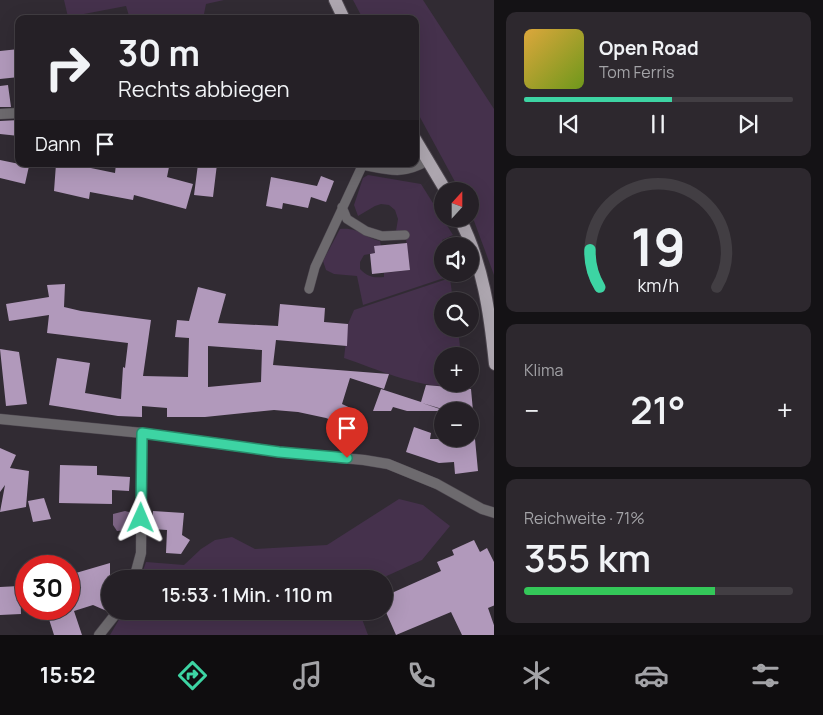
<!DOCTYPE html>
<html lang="de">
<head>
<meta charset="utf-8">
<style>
  :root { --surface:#252026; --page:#2d282e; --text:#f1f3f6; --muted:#a3a3a7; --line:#423e43; --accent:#3dd4a3 }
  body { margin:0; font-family:Manrope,sans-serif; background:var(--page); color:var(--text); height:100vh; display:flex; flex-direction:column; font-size:19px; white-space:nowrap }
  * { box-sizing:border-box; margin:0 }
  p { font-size:16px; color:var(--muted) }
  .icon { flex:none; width:28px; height:28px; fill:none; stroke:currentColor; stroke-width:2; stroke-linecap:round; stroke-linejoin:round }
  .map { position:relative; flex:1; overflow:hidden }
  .drawer { display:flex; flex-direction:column; gap:12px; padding:12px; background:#141215; width:329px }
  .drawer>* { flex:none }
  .hud { position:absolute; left:15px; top:15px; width:404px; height:152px; border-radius:10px; box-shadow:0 5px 20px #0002,0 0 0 1px var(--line); background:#252026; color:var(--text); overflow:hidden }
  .needle { width:32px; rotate:21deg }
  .controls { position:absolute; left:434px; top:182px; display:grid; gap:10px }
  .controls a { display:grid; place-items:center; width:45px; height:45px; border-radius:50%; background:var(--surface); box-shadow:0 5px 20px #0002,0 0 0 1px var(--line); font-size:25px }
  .speed { position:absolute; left:15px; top:555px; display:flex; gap:10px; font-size:25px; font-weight:700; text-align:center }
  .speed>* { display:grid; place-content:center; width:65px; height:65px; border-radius:50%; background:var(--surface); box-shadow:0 5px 20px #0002,0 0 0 1px var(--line); line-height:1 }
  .speed .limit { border:8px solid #d22; background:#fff; color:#111 }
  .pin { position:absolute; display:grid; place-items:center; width:42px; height:42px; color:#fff; margin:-51px -21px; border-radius:50% 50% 50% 0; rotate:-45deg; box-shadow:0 0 5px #0007 }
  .pin .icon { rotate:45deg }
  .me { position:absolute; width:55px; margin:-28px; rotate:1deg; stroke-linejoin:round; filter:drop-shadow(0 0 4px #0008) }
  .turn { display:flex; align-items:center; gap:18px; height:105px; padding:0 20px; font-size:22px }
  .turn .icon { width:65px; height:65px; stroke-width:2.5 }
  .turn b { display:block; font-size:35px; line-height:42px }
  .then { display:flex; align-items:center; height:48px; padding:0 20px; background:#0003; gap:10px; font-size:19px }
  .big { font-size:38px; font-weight:600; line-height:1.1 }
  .drawer .tile { flex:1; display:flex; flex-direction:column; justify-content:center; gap:8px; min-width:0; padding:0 18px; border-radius:10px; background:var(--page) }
  .drawer .dial { align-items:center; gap:0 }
  .dial svg { height:130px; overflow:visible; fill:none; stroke:var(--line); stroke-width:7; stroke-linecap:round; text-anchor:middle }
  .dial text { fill:var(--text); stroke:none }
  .song { display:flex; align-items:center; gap:15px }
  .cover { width:60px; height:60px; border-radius:8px; background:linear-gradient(135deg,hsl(40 70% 55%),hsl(80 70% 35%)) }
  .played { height:5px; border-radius:2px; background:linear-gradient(90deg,var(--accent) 55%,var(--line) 55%) }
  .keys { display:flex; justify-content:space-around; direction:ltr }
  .heat { display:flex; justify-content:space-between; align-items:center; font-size:28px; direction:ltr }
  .charge { height:8px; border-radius:4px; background:linear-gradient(90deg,#34c759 71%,var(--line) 0) }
  .trip { position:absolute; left:101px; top:570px; width:292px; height:50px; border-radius:25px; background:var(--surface); box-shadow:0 5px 20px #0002,0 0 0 1px var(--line); font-weight:600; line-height:50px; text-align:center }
  .menu { display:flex; height:80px; justify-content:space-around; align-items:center; background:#0f0d0f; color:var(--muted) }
  .menu .icon { width:35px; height:35px }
  .menu .on { color:var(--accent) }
  .menu b { font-size:22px; color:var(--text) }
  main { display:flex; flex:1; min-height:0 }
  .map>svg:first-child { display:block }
  .green { fill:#45314c }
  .water { fill:#7c6484 }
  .building { fill:#b199bb; fill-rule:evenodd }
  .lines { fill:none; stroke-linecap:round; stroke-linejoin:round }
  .service-casing { stroke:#4d474f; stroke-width:10 }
  .minor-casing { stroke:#4d474f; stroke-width:11 }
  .tertiary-casing { stroke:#4d474f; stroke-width:11 }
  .primary-casing { stroke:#4d474f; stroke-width:14 }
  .service { stroke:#6d6a6e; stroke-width:9 }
  .minor { stroke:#6d6a6e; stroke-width:10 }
  .tertiary { stroke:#6d6a6e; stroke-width:10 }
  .primary { stroke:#ada6af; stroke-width:12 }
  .route-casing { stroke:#288a6a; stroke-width:12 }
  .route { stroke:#3dd4a3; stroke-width:9 }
</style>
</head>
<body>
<main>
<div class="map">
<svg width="495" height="635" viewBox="0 0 495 635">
  <rect width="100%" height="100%" fill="#312b33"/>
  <path class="green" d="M 64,0 L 224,0 L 206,4 L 203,19 L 130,19 L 126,6 L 68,17 Z
    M 353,0 L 423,0 L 494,109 L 494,275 L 470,210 L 470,191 L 460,191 L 415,108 L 415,19 L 363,19 Z
    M 368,175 L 421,184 L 453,235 L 442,240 L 444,246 L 442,274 L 450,274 L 450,276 L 363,305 L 357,276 L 334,274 L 326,270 L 323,261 L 340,229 C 359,227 363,237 380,241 L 381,246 L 374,247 L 375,253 L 364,255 L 360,262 L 360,269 C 368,277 373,278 384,277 L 384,273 L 410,270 L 405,231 L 396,231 L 398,219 L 395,210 L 389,205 L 381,204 L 375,206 L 358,216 L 354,205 L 363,178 Z
    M 450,278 L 453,301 L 442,301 L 442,329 L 458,329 L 461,356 L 442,356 L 442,384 L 462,384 L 462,386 C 422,390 382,371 344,358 L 348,324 L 354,310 Z
    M 399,499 L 423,505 L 450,526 L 422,560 L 380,579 L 140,579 L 146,562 L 184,565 L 201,549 L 215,540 L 232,537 L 255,549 L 327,545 Z
    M 124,611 L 359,611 L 368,635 L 110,635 Z"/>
  <path class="water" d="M 125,511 L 129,512 L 130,527 L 126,530 L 117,531 L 113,525 L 113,514 Z"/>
  <path class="building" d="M 19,49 L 19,77 L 0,79 L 0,51 Z
    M 8,85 L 11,107 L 0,107 L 0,86 Z
    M 19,120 L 19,136 L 0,134 L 0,121 Z
    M 0,160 L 29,166 L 25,184 L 0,178 Z
    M 56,164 L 81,164 L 81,166 L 115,173 L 116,164 L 159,164 L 169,167 L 167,177 L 193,184 L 186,209 L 134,195 L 133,200 L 90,192 L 89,199 L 54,191 Z
    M 198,164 L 217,164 L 213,197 L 194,195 Z
    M 321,176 L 334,181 L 326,202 L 311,197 L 308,208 L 283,203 L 282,209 L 266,206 L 271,177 L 317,186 Z
    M 407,243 L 410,270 L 372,274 L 370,254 L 375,253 L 374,246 Z
    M 65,284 L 64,307 L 81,311 L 151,320 L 143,376 L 188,377 L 189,338 L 175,337 L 177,320 L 189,321 L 198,287 L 226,294 L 218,323 L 278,326 L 280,304 L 325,308 L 324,322 L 348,324 L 347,346 L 276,340 L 273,365 L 389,374 L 384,389 L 350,378 L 342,404 L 359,412 L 353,429 L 326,418 L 298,412 L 274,410 L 205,417 L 167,417 L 167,408 L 142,406 L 142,417 L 118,416 L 49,405 L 57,358 L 90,363 L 85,393 L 121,399 L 123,367 L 125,368 L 128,343 L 47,333 L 49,315 L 9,321 L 6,304 L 49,297 L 47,285 ZM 208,346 L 262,350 L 261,382 L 208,387 Z
    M 0,349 L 19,352 L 27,404 L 6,406 Z
    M 426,385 L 471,389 L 473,411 L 449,411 L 422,403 L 440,409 L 440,411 L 407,411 L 393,407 L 391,411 L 373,411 L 381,389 L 421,402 Z
    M 414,427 L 431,433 L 430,439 L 475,439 L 478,471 L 455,474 L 454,462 L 439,463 L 406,452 Z
    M 0,448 L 16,455 L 10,468 L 29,471 L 26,507 L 0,512 L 5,485 L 0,492 Z
    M 60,465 L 97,466 L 97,475 L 130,477 L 129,491 L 112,490 L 112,504 L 59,503 Z
    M 44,498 L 51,519 L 33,522 L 28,501 Z
    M 153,511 L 184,513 L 182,535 L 190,540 L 181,554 L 166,553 L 167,530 L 152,529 Z
    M 474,540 L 480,552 L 487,548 L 495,564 L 495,605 L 488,608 L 495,628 L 495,635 L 462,635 L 451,612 L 396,635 L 385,610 L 385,596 L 441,571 L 437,562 L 454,555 L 452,550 Z
    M 110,563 L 110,610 L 109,612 L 93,605 L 74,611 L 82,635 L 54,635 L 48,616 L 69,610 L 69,575 Z
    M 20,586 L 21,614 L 0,615 L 0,587 Z"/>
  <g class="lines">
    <g class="service-casing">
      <path id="service" d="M 342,207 L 347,219 L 366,231 L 382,236 L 405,235
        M 309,289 L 315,267 L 363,164"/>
    </g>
    <g class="minor-casing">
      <path id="minor" d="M 0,114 L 19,113
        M 359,164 C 388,169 401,176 428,160
        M 134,579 L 141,553 L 142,433
        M 99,635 L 118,611"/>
    </g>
    <g class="tertiary-casing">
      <path id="tertiary" d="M 0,419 L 142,433 L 279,452 L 364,460 L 388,464 L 437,484 L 482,509 L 495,513"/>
    </g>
    <g class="primary-casing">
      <path id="primary" d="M 335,0 L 344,19
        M 415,139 L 446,191
        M 460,219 C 483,264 490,314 495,364"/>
    </g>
    <use href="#service" class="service"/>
    <use href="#minor" class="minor"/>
    <use href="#tertiary" class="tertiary"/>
    <use href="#primary" class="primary"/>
  </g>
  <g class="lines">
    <g class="route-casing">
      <path id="route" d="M 141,518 L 142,433 L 279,452 L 347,458"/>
    </g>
    <use href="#route" class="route"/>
  </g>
</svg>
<div class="controls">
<a><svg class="needle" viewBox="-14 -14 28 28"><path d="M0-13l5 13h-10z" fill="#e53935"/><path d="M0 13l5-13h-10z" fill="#a3a3a7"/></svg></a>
<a><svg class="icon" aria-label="sound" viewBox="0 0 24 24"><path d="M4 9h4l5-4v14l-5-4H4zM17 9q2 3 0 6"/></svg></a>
<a><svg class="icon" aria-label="search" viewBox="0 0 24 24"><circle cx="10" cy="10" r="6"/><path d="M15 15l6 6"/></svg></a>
<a>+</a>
<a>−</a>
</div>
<div class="speed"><div class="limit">30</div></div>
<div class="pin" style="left:347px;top:458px;background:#d93025"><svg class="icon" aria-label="arrive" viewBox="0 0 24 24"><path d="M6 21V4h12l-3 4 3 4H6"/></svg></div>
<svg class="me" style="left:141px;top:518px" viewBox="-20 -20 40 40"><path d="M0-17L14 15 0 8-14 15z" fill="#3dd4a3" stroke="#fff" stroke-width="4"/></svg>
<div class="trip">15:53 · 1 Min. · 110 m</div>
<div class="hud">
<div class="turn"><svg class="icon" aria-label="right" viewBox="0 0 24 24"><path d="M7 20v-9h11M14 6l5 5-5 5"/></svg><div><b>30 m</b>Rechts abbiegen</div></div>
<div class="then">Dann<svg class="icon" aria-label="arrive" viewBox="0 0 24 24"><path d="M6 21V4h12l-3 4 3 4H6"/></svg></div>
</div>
</div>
<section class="drawer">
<div class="tile">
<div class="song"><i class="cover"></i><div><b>Open Road</b><p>Tom Ferris</p></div></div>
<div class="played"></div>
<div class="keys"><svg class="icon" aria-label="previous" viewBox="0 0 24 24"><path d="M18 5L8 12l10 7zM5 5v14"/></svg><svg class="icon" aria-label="pause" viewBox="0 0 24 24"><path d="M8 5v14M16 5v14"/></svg><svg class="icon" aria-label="next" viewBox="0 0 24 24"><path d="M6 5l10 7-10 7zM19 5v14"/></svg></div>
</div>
<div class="tile dial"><svg viewBox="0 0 100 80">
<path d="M14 69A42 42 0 1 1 86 69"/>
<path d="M14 69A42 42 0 0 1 8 46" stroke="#3dd4a3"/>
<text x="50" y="56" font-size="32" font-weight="700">19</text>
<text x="50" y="72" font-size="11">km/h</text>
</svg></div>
<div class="tile"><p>Klima</p>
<div class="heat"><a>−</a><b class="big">21°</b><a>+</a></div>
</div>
<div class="tile"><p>Reichweite · 71%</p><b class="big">355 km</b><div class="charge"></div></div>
</section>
</main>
<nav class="menu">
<b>15:52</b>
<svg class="icon on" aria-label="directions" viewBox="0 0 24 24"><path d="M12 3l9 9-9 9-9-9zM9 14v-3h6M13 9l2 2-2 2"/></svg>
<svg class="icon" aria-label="music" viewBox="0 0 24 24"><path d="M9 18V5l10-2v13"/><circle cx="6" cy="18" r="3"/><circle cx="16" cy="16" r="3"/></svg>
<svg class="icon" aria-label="phone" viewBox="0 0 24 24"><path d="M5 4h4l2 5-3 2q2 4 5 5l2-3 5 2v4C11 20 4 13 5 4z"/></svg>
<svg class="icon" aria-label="climate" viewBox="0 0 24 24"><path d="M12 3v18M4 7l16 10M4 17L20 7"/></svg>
<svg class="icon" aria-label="car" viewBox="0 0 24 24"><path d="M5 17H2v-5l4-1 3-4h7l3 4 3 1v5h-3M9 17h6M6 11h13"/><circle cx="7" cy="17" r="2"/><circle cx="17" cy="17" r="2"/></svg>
<svg class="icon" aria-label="filters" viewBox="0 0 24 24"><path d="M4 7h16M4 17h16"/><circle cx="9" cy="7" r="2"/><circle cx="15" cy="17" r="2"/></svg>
</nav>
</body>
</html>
